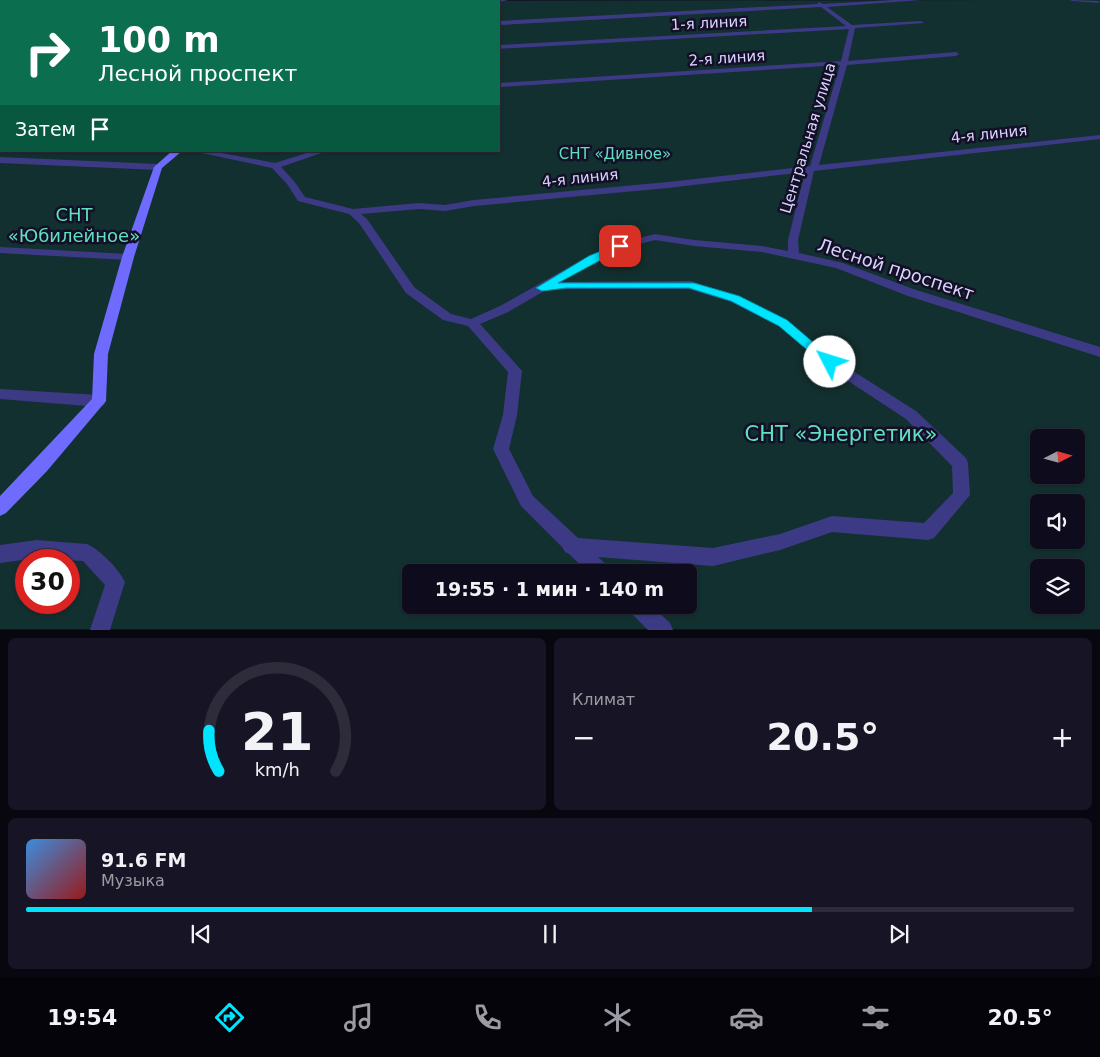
<!DOCTYPE html>
<html lang="ru">
<head>
<meta charset="utf-8">
<style>
  :root { --surface:#0e0b1c; --page:#171425; --text:#f1f3f6; --muted:#9b9ba3; --line:#2e2b3b; --accent:#00e5ff }
  body { margin:0; font-family:"DejaVu Sans",sans-serif; background:var(--page); color:var(--text); height:100vh; display:flex; flex-direction:column; font-size:19px; white-space:nowrap }
  * { box-sizing:border-box; margin:0 }
  p { font-size:16px; color:var(--muted) }
  .icon { flex:none; width:28px; height:28px; fill:none; stroke:currentColor; stroke-width:2; stroke-linecap:round; stroke-linejoin:round }
  .map { position:relative; height:630px; overflow:hidden }
  .panel { display:flex; flex-direction:column; gap:8px; padding:8px; background:#08060f; flex:1 }
  .panel>* { flex:none }
  .guide { position:absolute; left:0px; top:0px; width:500px; height:152px; box-shadow:0 1px 4px #0004,0 0 0 1px var(--line); background:#0b6e4f; color:#fff; overflow:hidden }
  .needle { width:32px; rotate:84deg }
  .tools { position:absolute; left:1030px; top:429px; display:grid; gap:10px }
  .tools a { display:grid; place-items:center; width:55px; height:55px; border-radius:8px; background:var(--surface); box-shadow:0 1px 4px #0004,0 0 0 1px var(--line); font-size:25px }
  .speed { position:absolute; left:15px; top:549px; display:flex; gap:10px; font-size:25px; font-weight:700; text-align:center }
  .speed>* { display:grid; place-content:center; width:65px; height:65px; border-radius:50%; background:var(--surface); box-shadow:0 1px 4px #0004,0 0 0 1px var(--line); line-height:1 }
  .speed .limit { border:8px solid #d22; background:#fff; color:#111 }
  .pin { position:absolute; display:grid; place-items:center; width:42px; height:42px; color:#fff; margin:-21px; border-radius:10px; box-shadow:0 2px 8px #0006 }
  .me { position:absolute; width:55px; margin:-28px; rotate:310deg; stroke-linejoin:round; filter:drop-shadow(0 0 4px #0008) }
  .turn { display:flex; align-items:center; gap:18px; height:105px; padding:0 15px; font-size:22px }
  .turn .icon { width:65px; height:65px; stroke-width:2.5 }
  .turn b { display:block; font-size:35px; line-height:42px }
  .then { display:flex; align-items:center; height:48px; padding:0 15px; background:#0003; gap:10px; font-size:19px }
  .big { font-size:38px; font-weight:600; line-height:1.1 }
  .panel .tile { flex:1; display:flex; flex-direction:column; justify-content:center; gap:8px; min-width:0; padding:0 18px; border-radius:8px; background:var(--page) }
  .panel .dial { align-items:center; gap:0 }
  .dial svg { height:130px; overflow:visible; fill:none; stroke:var(--line); stroke-width:7; stroke-linecap:round; text-anchor:middle }
  .dial text { fill:var(--text); stroke:none }
  .song { display:flex; align-items:center; gap:15px }
  .cover { width:60px; height:60px; border-radius:8px; background:linear-gradient(135deg,hsl(210 70% 55%),hsl(0 70% 35%)) }
  .played { height:5px; border-radius:2px; background:linear-gradient(90deg,var(--accent) 75%,var(--line) 75%) }
  .keys { display:flex; justify-content:space-around; direction:ltr }
  .heat { display:flex; justify-content:space-between; align-items:center; font-size:28px; direction:ltr }
  .panel .tiles { flex:1; display:grid; gap:8px; grid-template-columns:1fr 1fr }
  .tile:last-child { grid-column:span 2 }
  .trip { position:absolute; left:402px; top:564px; width:295px; height:50px; border-radius:8px; background:var(--surface); box-shadow:0 1px 4px #0004,0 0 0 1px var(--line); font-weight:600; line-height:50px; text-align:center }
  .tabs { display:flex; height:80px; justify-content:space-around; align-items:center; background:#06040b; color:var(--muted) }
  .tabs .icon { width:35px; height:35px }
  .tabs .active { color:var(--accent) }
  .tabs b { font-size:22px; color:var(--text) }
  .map>svg:first-child { display:block }
  .green { fill:#12302f; fill-rule:evenodd }
  .lines { fill:none; stroke-linecap:round; stroke-linejoin:round }
  .street { fill:#3d3a85; fill-rule:evenodd }
  .secondary { fill:#6f6bff; fill-rule:evenodd }
  .route { fill:#00e5ff; stroke:#0095a6 }
  .labels { text-anchor:middle; dominant-baseline:central; stroke-width:5; stroke-linejoin:round; paint-order:stroke }
  .far-street-label { font-size:15px; fill:#d9d4ff; stroke:#130f26 }
  .far-park-label { font-size:15px; fill:#5fe0c0; stroke:#130f26 }
  .park-label { font-size:18px; fill:#5fe0c0; stroke:#130f26 }
  .street-label { font-size:18px; fill:#d9d4ff; stroke:#130f26 }
  .near-park-label { font-size:21px; fill:#5fe0c0; stroke:#130f26 }
</style>
</head>
<body>
<div class="map">
<svg width="1100" height="630" viewBox="0 0 1100 630">
  <rect width="100%" height="100%" fill="#130f26"/>
  <path class="green" d="M 0,0 L 164,1 L 1,1 L 1,151 L 499,151 L 499,49 L 718,35 L 499,47 L 499,1 L 201,1 L 1100,0 L 1100,629 L 0,629 ZM 1039,438 L 1076,438 L 1076,475 L 1039,475 ZM 1039,502 L 1076,502 L 1076,540 L 1039,540 ZM 26,560 L 69,560 L 69,602 L 26,602 ZM 1039,568 L 1076,568 L 1076,605 L 1039,605 ZM 411,572 L 689,572 L 689,605 L 411,605 Z"/>
  <g class="lines">
    <path class="street" d="M 449,0 L 453,0 L 453,1 L 449,1 Z
      M 474,0 L 508,0 L 499,2 Z
      M 893,0 L 921,0 L 827,7 L 852,25 L 921,21 L 924,23 L 855,28 L 848,61 L 956,52 L 959,54 L 956,56 L 847,65 L 819,165 L 1100,135 L 1100,139 L 814,171 L 798,240 L 799,253 L 843,263 L 916,290 L 1100,347 L 1100,357 L 908,296 L 836,268 L 762,252 L 694,246 L 655,240 L 624,248 L 597,260 L 559,282 L 690,281 L 739,296 L 787,320 L 834,359 L 916,411 L 966,458 L 968,463 L 970,495 L 934,538 L 928,540 L 832,532 L 780,550 L 713,566 L 598,557 L 608,566 L 610,572 L 588,572 L 569,554 L 565,552 L 562,547 L 521,506 L 493,449 L 503,415 L 508,372 L 468,326 L 443,320 L 406,293 L 359,223 L 349,214 L 298,201 L 287,184 L 272,168 L 192,151 L 211,151 L 275,163 L 313,151 L 327,151 L 281,167 L 294,181 L 305,197 L 353,209 L 419,203 L 445,205 L 474,200 L 668,182 L 810,166 L 840,65 L 499,87 L 499,83 L 841,61 L 849,29 L 499,49 L 499,45 L 846,26 L 821,7 L 499,25 L 499,21 L 817,4 L 819,2 L 823,4 ZM 805,172 L 788,240 L 788,251 L 762,246 L 694,240 L 655,234 L 616,244 L 589,256 L 500,306 L 471,319 L 451,314 L 414,287 L 367,219 L 361,214 L 419,209 L 445,211 L 474,206 L 668,188 ZM 566,289 L 689,289 L 731,302 L 779,326 L 824,365 L 906,419 L 952,466 L 953,493 L 924,523 L 832,516 L 780,534 L 713,548 L 578,538 L 533,496 L 509,449 L 517,415 L 522,371 L 480,324 L 508,312 L 546,290 Z
      M 1070,0 L 1098,1 L 1100,3 L 1072,1 Z
      M 0,4 L 1,4 L 1,6 L 0,6 Z
      M 0,23 L 1,23 L 1,27 L 0,27 Z
      M 0,44 L 1,44 L 1,48 L 0,48 Z
      M 0,75 L 1,75 L 1,79 L 0,79 Z
      M 0,157 L 158,164 L 162,167 L 158,170 L 0,163 Z
      M 0,247 L 128,254 L 134,257 L 128,260 L 0,253 Z
      M 0,389 L 99,395 L 104,397 L 106,401 L 104,405 L 99,407 L 0,399 Z
      M 37,540 L 87,544 C 100,550 119,569 125,582 L 110,630 L 90,630 L 105,585 L 83,561 L 37,558 L 0,563 L 0,545 Z
      M 627,605 L 651,605 L 670,623 L 673,630 L 648,630 L 630,612 Z"/>
    <path class="secondary" d="M 161,0 L 166,0 L 166,1 L 162,1 Z
      M 172,151 L 182,151 L 162,168 L 134,257 L 108,354 L 106,401 L 47,471 L 6,513 L 0,516 L 0,496 L 92,399 L 94,354 L 122,257 L 154,167 Z"/>
  </g>
  <path class="route" d="M 620,243 L 624,246 L 623,248 L 558,283 L 694,283 L 739,296 L 787,320 L 836,362 L 830,366 L 825,365 L 779,326 L 731,301 L 689,288 L 566,288 L 542,291 L 536,288 L 589,256 Z"/>
  <g class="labels">
    <g class="far-street-label">
      <text transform="translate(709 23) rotate(-3)">1-я линия</text>
      <text transform="translate(727 58) rotate(-4)">2-я линия</text>
      <text transform="translate(989 134) rotate(-6)">4-я линия</text>
      <text transform="translate(808 138) rotate(-73)">Центральная улица</text>
      <text transform="translate(580 178) rotate(-6)">4-я линия</text>
    </g>
    <g class="far-park-label">
      <text x="615" y="154">СНТ «Дивное»</text>
    </g>
    <g class="park-label">
      <text x="74" y="214">СНТ<tspan x="74" dy="21">«Юбилейное»</tspan></text>
    </g>
    <g class="street-label">
      <text transform="translate(896 269) rotate(18)">Лесной проспект</text>
    </g>
    <g class="near-park-label">
      <text x="841" y="434">СНТ «Энергетик»</text>
    </g>
  </g>
</svg>
<div class="tools">
<a><svg class="needle" viewBox="-14 -14 28 28"><path d="M0-13l5 13h-10z" fill="#e53935"/><path d="M0 13l5-13h-10z" fill="#9b9ba3"/></svg></a>
<a><svg class="icon" aria-label="sound" viewBox="0 0 24 24"><path d="M4 9h4l5-4v14l-5-4H4zM17 9q2 3 0 6"/></svg></a>
<a><svg class="icon" aria-label="layers" viewBox="0 0 24 24"><path d="M12 4l9 5-9 5-9-5zM3 14l9 5 9-5"/></svg></a>
</div>
<div class="speed"><div class="limit">30</div></div>
<div class="pin" style="left:620px;top:246px;background:#d93025"><svg class="icon" aria-label="arrive" viewBox="0 0 24 24"><path d="M6 21V4h12l-3 4 3 4H6"/></svg></div>
<svg class="me" style="left:830px;top:362px" viewBox="-20 -20 40 40"><circle r="19" fill="#fff"/><path d="M0-13L10 11 0 6-10 11z" fill="#00e5ff"/></svg>
<div class="trip">19:55 · 1 мин · 140 m</div>
<div class="guide">
<div class="turn"><svg class="icon" aria-label="right" viewBox="0 0 24 24"><path d="M7 20v-9h11M14 6l5 5-5 5"/></svg><div><b>100 m</b>Лесной проспект</div></div>
<div class="then">Затем<svg class="icon" aria-label="arrive" viewBox="0 0 24 24"><path d="M6 21V4h12l-3 4 3 4H6"/></svg></div>
</div>
</div>
<section class="panel">
<div class="tiles">
<div class="tile dial"><svg viewBox="0 0 100 80">
<path d="M14 69A42 42 0 1 1 86 69"/>
<path d="M14 69A42 42 0 0 1 8 44" stroke="#00e5ff"/>
<text x="50" y="56" font-size="32" font-weight="700">21</text>
<text x="50" y="72" font-size="11">km/h</text>
</svg></div>
<div class="tile"><p>Климат</p>
<div class="heat"><a>−</a><b class="big">20.5°</b><a>+</a></div>
</div>
<div class="tile">
<div class="song"><i class="cover"></i><div><b>91.6 FM</b><p>Музыка</p></div></div>
<div class="played"></div>
<div class="keys"><svg class="icon" aria-label="previous" viewBox="0 0 24 24"><path d="M18 5L8 12l10 7zM5 5v14"/></svg><svg class="icon" aria-label="pause" viewBox="0 0 24 24"><path d="M8 5v14M16 5v14"/></svg><svg class="icon" aria-label="next" viewBox="0 0 24 24"><path d="M6 5l10 7-10 7zM19 5v14"/></svg></div>
</div>
</div>
</section>
<nav class="tabs">
<b>19:54</b>
<svg class="icon active" aria-label="directions" viewBox="0 0 24 24"><path d="M12 3l9 9-9 9-9-9zM9 14v-3h6M13 9l2 2-2 2"/></svg>
<svg class="icon" aria-label="music" viewBox="0 0 24 24"><path d="M9 18V5l10-2v13"/><circle cx="6" cy="18" r="3"/><circle cx="16" cy="16" r="3"/></svg>
<svg class="icon" aria-label="phone" viewBox="0 0 24 24"><path d="M5 4h4l2 5-3 2q2 4 5 5l2-3 5 2v4C11 20 4 13 5 4z"/></svg>
<svg class="icon" aria-label="climate" viewBox="0 0 24 24"><path d="M12 3v18M4 7l16 10M4 17L20 7"/></svg>
<svg class="icon" aria-label="car" viewBox="0 0 24 24"><path d="M5 17H2v-5l4-1 3-4h7l3 4 3 1v5h-3M9 17h6M6 11h13"/><circle cx="7" cy="17" r="2"/><circle cx="17" cy="17" r="2"/></svg>
<svg class="icon" aria-label="filters" viewBox="0 0 24 24"><path d="M4 7h16M4 17h16"/><circle cx="9" cy="7" r="2"/><circle cx="15" cy="17" r="2"/></svg>
<b>20.5°</b>
</nav>
</body>
</html>
